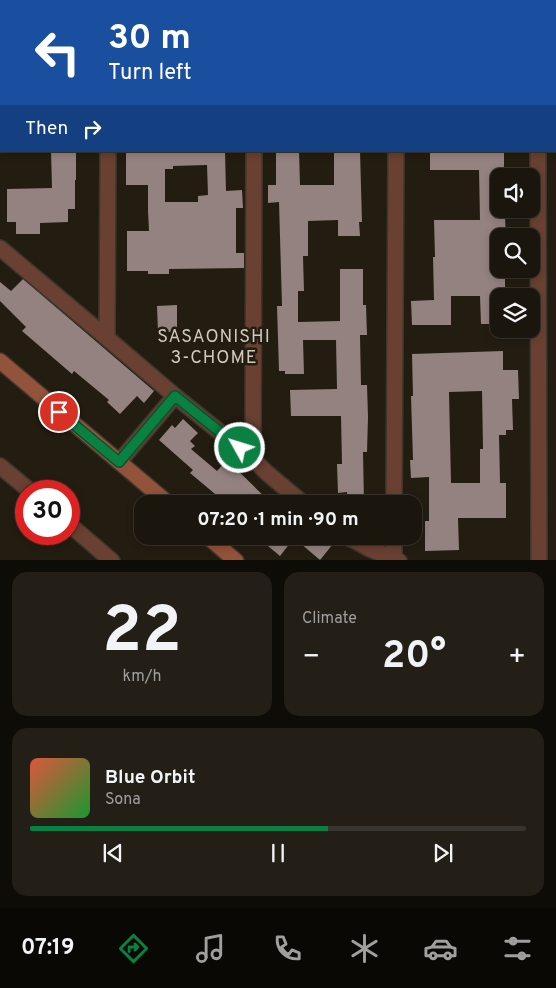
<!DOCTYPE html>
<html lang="en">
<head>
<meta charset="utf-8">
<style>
  :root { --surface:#1a150d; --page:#231e16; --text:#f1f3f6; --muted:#9f9f9d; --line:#38342e; --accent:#0b8043 }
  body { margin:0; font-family:Overpass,sans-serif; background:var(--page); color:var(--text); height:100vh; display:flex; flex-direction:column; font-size:19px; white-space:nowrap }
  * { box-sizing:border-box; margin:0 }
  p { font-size:16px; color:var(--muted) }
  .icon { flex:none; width:28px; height:28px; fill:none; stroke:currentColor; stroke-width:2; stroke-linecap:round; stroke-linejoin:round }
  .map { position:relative; height:560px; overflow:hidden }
  .details { display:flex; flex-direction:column; gap:12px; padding:12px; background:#0e0c07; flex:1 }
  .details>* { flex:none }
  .top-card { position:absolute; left:0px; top:0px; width:556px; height:152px; box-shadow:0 2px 8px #0003,0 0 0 1px var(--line); background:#1a4fa0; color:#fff; overflow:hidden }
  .fabs { position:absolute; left:490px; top:168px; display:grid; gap:10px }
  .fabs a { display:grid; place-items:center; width:50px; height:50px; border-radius:10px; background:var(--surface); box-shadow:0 2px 8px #0003,0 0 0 1px var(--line); font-size:25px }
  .speed { position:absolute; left:15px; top:480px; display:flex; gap:10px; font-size:25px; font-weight:700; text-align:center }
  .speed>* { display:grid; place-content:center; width:65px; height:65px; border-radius:50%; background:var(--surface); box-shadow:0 2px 8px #0003,0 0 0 1px var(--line); line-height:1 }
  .speed .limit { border:8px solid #d22; background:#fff; color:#111 }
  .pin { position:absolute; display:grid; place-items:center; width:42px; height:42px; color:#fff; margin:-21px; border:2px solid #fff; border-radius:50%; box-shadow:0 1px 5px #0007 }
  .me { position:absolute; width:55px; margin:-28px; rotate:309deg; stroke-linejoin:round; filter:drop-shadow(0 0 4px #0008) }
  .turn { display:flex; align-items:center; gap:18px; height:105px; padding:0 25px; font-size:22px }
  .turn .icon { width:65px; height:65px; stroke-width:2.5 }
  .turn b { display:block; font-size:35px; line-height:42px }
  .then { display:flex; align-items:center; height:48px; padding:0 25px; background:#0003; gap:10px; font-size:19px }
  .big { font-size:38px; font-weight:700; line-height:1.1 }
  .details .widget { flex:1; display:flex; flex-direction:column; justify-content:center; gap:8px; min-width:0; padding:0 18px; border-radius:15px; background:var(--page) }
  .details .dial { align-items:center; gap:0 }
  .dial b { font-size:65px; line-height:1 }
  .song { display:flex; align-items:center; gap:15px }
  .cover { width:60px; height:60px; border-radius:8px; background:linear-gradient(135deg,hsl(10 70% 55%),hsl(130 70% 35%)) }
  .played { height:5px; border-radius:2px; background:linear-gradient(90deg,var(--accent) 60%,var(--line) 60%) }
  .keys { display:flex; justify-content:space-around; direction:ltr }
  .heat { display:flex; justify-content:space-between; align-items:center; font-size:28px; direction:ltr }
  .details .tiles { flex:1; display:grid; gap:12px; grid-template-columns:1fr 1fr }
  .widget:last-child { grid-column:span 2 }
  .trip { position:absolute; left:134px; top:495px; width:288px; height:50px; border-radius:15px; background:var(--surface); box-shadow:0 2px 8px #0003,0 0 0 1px var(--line); font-weight:700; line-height:50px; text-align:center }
  .tab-bar { display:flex; height:80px; justify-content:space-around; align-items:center; background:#0a0805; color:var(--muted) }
  .tab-bar .icon { width:35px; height:35px }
  .tab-bar .active { color:var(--accent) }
  .tab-bar b { font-size:22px; color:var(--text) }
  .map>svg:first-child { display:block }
  .building { fill:#948280; fill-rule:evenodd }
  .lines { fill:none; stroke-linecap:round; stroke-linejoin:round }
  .street-casing { stroke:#3d362c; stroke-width:18 }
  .secondary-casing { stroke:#3d362c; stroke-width:18 }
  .street { stroke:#694031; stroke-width:15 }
  .secondary { stroke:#93523a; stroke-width:15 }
  .route-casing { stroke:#07532c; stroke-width:12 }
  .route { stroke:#0b8043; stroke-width:9 }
  .labels { text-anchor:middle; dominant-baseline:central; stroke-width:5; stroke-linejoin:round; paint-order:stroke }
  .neighbourhood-label { font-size:18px; letter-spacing:1px; fill:#d2cabb; stroke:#231c11 }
</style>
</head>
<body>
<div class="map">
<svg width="556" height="561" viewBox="0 0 556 561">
  <rect width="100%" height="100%" fill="#231c11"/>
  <path class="building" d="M 51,151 L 76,151 L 76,180 L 75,180 L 75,209 L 68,209 L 68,222 L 40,223 L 40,234 L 16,234 L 16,222 L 7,222 L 7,189 L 52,188 Z
    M 126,151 L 225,151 L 226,191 L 242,190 L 243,208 L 236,208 L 236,253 L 244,253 L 244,268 L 169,269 L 169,274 L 148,274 L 148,271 L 127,271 L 127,231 L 149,231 L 148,211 L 148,185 L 126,185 ZM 207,165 L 208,195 L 198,196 L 198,202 L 165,202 L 165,169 L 173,169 L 173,166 Z
    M 276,151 L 299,151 L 300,185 L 334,185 L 334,151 L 360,151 L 362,222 L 359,222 L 360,236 L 338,236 L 338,220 L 308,221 L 308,256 L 303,256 L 304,291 L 298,291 L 298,322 L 340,321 L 340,269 L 363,269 L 363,305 L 366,305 L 367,335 L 360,335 L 361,385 L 367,385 L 368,417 L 367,452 L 363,452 L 364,504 L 347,504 L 347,492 L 338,493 L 337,464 L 342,464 L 341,416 L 291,416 L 290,390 L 337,389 L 336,340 L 303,340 L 304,374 L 285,374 L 285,371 L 279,371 L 277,306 L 282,306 L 279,202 L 268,203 L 268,185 L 276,185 Z
    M 430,151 L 504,151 L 504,169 L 499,169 L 499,209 L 502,209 L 502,218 L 505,218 L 506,236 L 499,236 L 499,269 L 505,269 L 505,296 L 499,296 L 499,324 L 481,324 L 480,296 L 451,296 L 451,325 L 412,325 L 411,301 L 434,300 L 433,257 L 435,257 L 434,220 L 480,220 L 479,170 L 430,170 Z
    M 23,279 L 154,391 L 144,403 L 137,396 L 120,414 L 107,402 L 109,400 L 74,371 L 72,374 L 22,331 L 26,327 L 0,301 L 0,282 L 11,291 Z
    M 177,305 L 177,332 L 158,332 L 157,306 Z
    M 503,351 L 503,370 L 518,370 L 519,399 L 512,399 L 513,430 L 506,430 L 506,435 L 499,435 L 500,483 L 506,483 L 506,518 L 458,518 L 459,550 L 425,551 L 425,521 L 429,521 L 429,477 L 411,478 L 410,460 L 413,460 L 411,396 L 413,396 L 412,354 ZM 482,391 L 483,449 L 480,449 L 480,483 L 451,483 L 449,392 Z
    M 183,419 L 198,433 L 190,441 L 195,446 L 191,449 L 217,471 L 227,460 L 272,504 L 227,504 L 190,473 L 193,470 L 159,440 L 172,425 L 175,428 Z
    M 256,536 L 337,536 L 337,539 L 320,560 L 294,538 L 280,556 Z"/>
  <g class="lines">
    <g class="street-casing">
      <path id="street" d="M 538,0 L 538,1
        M 108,1 L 108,0
        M 254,1 L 254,0
        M 396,1 L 396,0
        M 538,151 L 539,561
        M 0,248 L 107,338 L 175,396 L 253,459 L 267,473 L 304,504
        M 107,338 L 108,151
        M 253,459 L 254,151
        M 119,462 L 175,396
        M 0,466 L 30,491
        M 394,504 L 396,151
        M 69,524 L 112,561
        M 346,536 L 370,549 L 399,561
        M 394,559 L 394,536"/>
    </g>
    <g class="secondary-casing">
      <path id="secondary" d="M 0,361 L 169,504
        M 207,536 L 236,561"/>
    </g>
    <use href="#street" class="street"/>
    <use href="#secondary" class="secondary"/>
  </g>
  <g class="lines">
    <g class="route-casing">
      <path id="route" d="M 59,412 L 119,462 L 175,396 L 240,448"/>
    </g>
    <use href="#route" class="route"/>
  </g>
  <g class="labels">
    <g class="neighbourhood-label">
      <text x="214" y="337">SASAONISHI<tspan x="214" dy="21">3-CHOME</tspan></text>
    </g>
  </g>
</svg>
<div class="fabs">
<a><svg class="icon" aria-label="sound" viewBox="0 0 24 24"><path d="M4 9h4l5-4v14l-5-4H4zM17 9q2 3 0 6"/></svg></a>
<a><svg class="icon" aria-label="search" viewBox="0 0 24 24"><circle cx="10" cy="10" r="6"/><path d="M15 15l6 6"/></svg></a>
<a><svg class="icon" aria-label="layers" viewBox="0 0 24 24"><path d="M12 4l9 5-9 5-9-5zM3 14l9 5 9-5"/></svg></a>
</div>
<div class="speed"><div class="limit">30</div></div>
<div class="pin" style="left:59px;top:412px;background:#d93025"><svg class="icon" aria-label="arrive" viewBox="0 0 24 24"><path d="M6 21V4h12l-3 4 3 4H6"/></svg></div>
<svg class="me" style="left:240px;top:448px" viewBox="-20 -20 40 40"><circle r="17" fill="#0b8043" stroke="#fff" stroke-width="3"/><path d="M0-11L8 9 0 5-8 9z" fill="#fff"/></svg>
<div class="trip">07:20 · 1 min · 90 m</div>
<div class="top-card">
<div class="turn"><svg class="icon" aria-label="left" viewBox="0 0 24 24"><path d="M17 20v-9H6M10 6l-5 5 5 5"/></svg><div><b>30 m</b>Turn left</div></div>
<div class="then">Then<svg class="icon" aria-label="right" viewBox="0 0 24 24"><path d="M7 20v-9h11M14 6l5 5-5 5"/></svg></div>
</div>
</div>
<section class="details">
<div class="tiles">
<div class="widget dial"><b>22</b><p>km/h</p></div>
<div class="widget"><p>Climate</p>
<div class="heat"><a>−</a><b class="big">20°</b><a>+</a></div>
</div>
<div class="widget">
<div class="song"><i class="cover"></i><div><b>Blue Orbit</b><p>Sona</p></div></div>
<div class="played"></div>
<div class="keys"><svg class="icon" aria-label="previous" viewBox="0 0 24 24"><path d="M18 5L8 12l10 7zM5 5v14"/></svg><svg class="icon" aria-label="pause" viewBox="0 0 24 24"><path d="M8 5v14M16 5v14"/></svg><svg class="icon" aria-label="next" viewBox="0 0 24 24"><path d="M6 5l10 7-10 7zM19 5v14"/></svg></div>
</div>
</div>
</section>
<nav class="tab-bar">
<b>07:19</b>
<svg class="icon active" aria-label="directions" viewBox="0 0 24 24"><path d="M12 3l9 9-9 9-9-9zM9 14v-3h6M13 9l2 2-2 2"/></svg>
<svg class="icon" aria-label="music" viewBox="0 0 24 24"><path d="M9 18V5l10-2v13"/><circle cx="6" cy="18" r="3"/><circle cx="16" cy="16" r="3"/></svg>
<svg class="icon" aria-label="phone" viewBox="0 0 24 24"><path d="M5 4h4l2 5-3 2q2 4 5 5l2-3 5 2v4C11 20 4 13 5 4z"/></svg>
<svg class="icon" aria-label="climate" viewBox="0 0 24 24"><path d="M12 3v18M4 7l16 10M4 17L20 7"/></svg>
<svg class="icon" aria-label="car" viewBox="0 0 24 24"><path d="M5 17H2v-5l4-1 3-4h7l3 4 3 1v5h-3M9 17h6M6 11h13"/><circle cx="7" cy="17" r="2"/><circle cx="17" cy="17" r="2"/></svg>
<svg class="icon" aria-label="filters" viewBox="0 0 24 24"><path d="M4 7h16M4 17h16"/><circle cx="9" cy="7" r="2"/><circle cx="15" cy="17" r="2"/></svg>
</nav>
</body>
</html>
